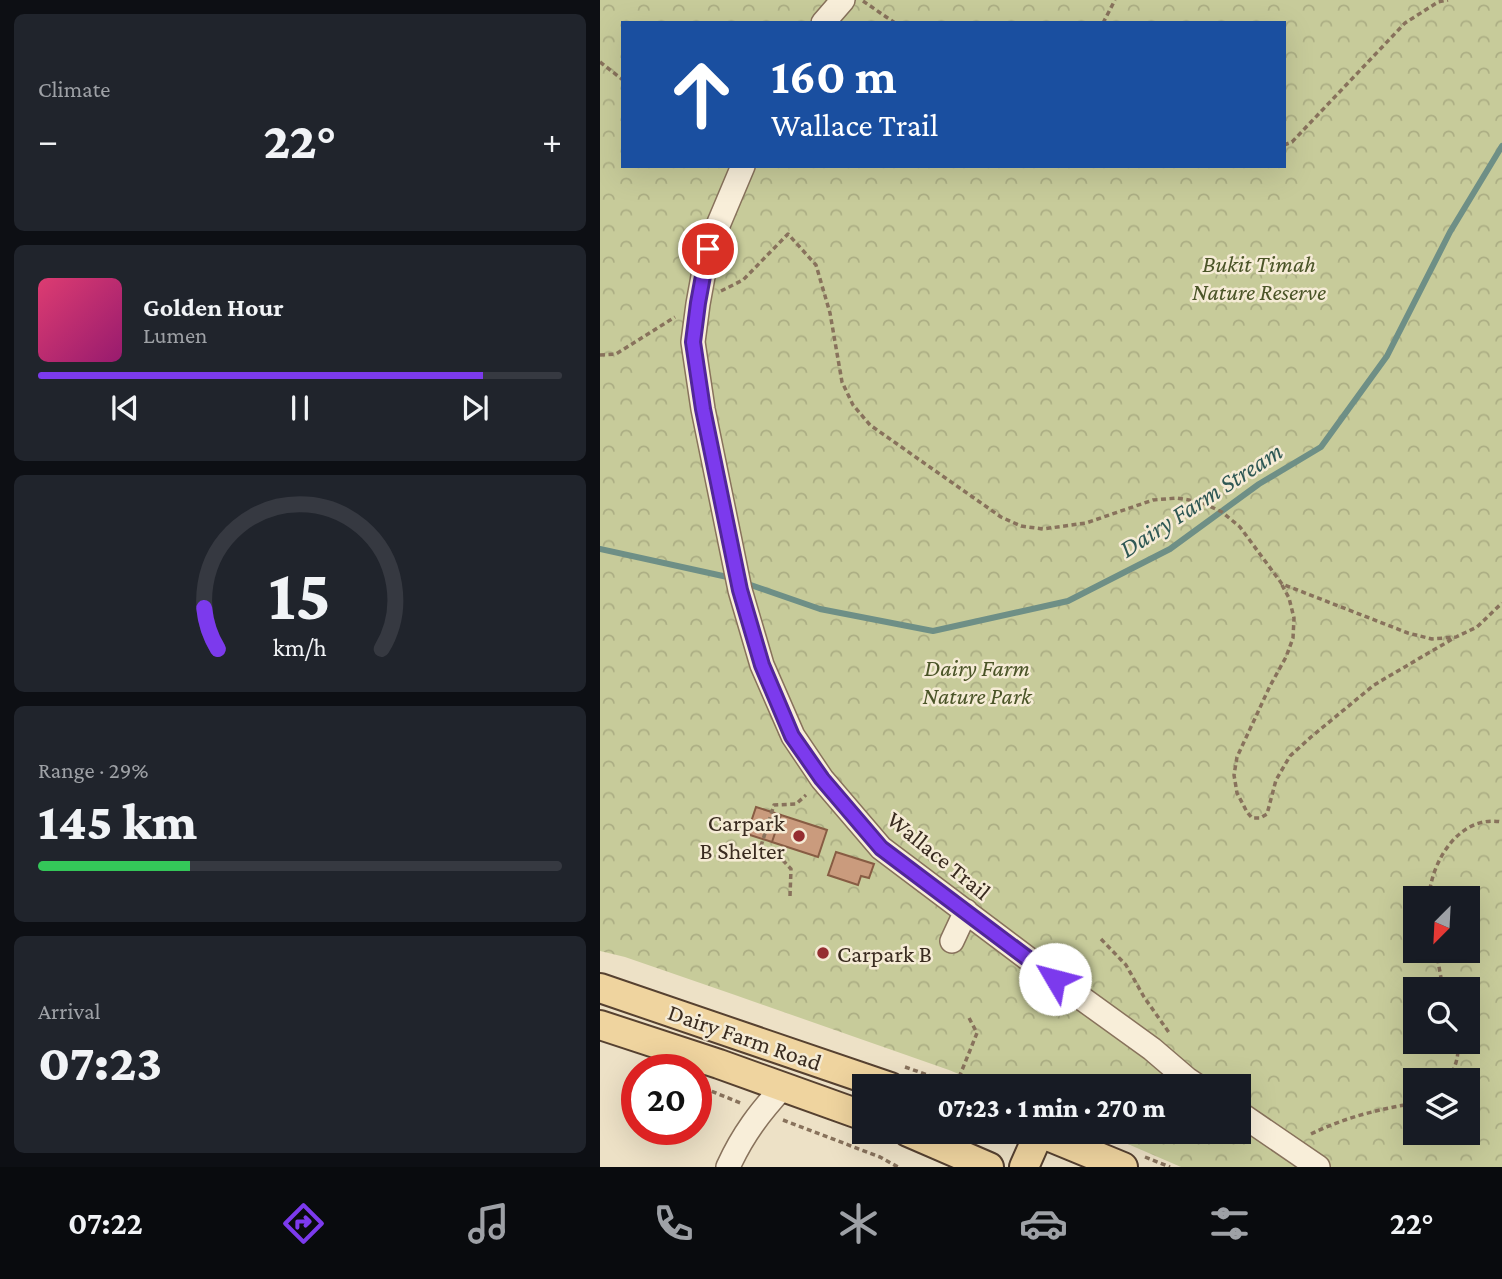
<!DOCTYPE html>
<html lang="en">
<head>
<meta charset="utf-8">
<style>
  :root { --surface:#171b24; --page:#20242c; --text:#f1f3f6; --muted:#9ea1a6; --line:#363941; --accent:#7c3aed }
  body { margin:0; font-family:"Crimson Pro",serif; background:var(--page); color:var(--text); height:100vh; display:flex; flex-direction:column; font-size:26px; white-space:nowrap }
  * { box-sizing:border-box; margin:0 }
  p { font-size:23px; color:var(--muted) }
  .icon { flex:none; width:38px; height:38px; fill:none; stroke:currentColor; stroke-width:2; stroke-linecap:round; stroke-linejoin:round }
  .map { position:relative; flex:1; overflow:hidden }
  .details { display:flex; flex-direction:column; gap:14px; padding:14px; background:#0d0f14; width:600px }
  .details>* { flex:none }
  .guide { position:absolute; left:21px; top:21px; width:665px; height:147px; border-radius:0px; box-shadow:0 7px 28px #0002; background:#1a4fa0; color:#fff; overflow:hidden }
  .needle { width:46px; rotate:204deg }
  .controls { position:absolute; left:803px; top:886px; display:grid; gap:14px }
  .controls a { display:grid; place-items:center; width:77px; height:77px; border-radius:0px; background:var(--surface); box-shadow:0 7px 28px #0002; font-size:35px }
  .speed { position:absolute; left:21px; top:1054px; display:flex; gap:14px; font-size:35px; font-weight:700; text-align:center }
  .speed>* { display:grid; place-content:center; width:91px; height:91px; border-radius:50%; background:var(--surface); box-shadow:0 7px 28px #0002; line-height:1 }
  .speed .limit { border:10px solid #d22; background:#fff; color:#111 }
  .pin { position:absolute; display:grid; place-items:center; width:60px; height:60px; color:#fff; margin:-30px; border:4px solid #fff; border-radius:50%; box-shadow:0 2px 7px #0007 }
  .me { position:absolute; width:77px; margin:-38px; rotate:307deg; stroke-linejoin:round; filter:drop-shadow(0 0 5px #0008) }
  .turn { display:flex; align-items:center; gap:24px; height:147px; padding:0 35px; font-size:32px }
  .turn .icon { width:91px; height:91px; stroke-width:2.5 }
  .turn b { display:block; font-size:49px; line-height:60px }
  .big { font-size:52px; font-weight:800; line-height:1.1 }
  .details .widget { flex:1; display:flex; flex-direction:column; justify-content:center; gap:10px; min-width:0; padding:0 24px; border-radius:10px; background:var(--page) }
  .details .dial { align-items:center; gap:0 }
  .dial svg { height:182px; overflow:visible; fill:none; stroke:var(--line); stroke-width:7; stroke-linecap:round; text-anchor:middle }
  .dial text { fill:var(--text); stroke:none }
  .song { display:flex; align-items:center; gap:21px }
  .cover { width:84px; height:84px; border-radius:10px; background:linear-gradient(135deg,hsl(340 70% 55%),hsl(320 70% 35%)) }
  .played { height:7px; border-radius:4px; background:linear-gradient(90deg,var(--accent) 85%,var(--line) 85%) }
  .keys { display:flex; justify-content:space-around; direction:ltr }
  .heat { display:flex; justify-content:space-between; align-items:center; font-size:38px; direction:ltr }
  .charge { height:10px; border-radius:5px; background:linear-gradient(90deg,#34c759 29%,var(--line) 0) }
  .trip { position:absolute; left:252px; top:1074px; width:399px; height:70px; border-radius:0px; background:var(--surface); box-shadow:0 7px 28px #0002; font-weight:800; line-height:70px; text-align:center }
  .dock { display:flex; height:112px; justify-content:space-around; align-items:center; background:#090b0e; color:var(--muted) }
  .dock .icon { width:49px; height:49px }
  .dock .on { color:var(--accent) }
  .dock b { font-size:32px; color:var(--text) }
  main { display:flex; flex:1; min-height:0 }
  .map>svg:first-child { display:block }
  .park { fill:url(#park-crowns); fill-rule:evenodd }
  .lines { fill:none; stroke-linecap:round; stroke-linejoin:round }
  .stream { stroke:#6e8f86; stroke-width:6 }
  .building { fill:#ca9b7d; stroke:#875c43; stroke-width:2 }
  .minor-casing { stroke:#88725c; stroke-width:26 }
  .major-casing { stroke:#564130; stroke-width:32 }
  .path { stroke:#88725c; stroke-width:3.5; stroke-dasharray:5 3.5; stroke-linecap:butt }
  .minor { stroke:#f8eed9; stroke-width:23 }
  .major { stroke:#efd49f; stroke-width:28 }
  .route-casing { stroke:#51269a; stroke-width:18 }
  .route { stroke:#7c3aed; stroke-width:12 }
  .poi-dot { fill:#952e31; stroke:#f5ebd5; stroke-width:2.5 }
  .labels { text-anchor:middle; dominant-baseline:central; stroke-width:5; stroke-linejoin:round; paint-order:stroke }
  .park-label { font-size:24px; font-style:italic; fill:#4a5427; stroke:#f5ebd5 }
  .poi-label { font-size:24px; fill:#392b1f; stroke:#f5ebd5; text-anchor:end }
  .street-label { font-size:24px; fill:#392b1f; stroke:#f5ebd5 }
  .water-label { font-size:26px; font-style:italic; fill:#2f5854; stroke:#f5ebd5 }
</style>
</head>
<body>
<main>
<section class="details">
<div class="widget"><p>Climate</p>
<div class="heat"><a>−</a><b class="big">22°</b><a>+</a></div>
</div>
<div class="widget">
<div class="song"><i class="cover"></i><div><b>Golden Hour</b><p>Lumen</p></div></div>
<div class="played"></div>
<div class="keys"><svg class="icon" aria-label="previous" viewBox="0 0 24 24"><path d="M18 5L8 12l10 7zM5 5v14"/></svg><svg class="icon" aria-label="pause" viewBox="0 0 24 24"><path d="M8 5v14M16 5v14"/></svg><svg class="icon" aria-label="next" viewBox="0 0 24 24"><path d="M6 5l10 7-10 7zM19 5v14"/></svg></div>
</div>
<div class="widget dial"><svg viewBox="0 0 100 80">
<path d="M14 69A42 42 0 1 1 86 69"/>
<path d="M14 69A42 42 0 0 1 8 51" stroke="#7c3aed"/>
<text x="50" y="56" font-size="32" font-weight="700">15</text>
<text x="50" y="72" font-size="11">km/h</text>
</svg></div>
<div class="widget"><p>Range · 29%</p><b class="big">145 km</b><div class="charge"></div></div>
<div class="widget"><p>Arrival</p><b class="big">07:23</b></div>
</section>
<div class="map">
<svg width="902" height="1167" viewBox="0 0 902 1167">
  <defs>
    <pattern id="park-crowns" width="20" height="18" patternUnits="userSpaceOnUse" patternTransform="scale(1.75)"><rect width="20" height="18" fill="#c7cb9a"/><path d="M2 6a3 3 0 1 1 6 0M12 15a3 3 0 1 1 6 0" fill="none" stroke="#acae84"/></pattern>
  </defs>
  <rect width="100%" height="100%" fill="#ede1c6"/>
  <path class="park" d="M 0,0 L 902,0 L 902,1167 L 581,1167 L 500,1132 L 639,1132 L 639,1087 L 390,1087 L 349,1070 L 135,995 L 25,957 L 0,951 ZM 23,23 L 684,23 L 684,166 L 23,166 ZM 816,898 L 868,898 L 868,950 L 816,950 ZM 816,989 L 868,989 L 868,1041 L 816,1041 ZM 816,1080 L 868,1080 L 868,1132 L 816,1132 Z"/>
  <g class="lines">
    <path class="stream" d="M 0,549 L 132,578
      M 145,583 L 220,609 L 333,631 L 468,601 L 570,549 L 659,484 L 721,447 L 787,356 L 850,232 L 902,146"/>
  </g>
  <path class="building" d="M 156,807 L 181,815 L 172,842 L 147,834 Z
    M 181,815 L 227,830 L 218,857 L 172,842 Z
    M 236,852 L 274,864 L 269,878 L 261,876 L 258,885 L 228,875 Z"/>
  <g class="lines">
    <g class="minor-casing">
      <path id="minor" d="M 223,23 L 243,0
        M 143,166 L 108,249 L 98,304 L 93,342 L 103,409 L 140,590 L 162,665 L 193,736 L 222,779 L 281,848 L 455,979 L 552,1049 L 587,1079 L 599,1087
        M 352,941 L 366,911
        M 639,1113 L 718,1167
        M 128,1167 C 143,1134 160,1112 184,1086"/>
    </g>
    <g class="major-casing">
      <path id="major" d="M 0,988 L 290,1087
        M 0,1025 L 119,1064 L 264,1116
        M 308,1132 L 389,1167
        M 438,1132 L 523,1167
        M 424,1167 L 439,1133"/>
    </g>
    <path class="path" d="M 263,1 L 295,23
      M 503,23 L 515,0
      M 0,62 L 23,80
      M 684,145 L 692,142 L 805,23 L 838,2 L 848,0
      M 121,291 L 143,280 L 188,234 L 216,265 L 230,313 L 242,382 L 253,405 L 270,425 L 401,517 L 421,526 L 443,529 L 486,523 L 553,500 L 577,498 L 601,502 L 622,512 L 640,527 L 682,584 L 808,633 L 832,639 L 856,637 L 877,627 L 902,603
      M 0,355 L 16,354 L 75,317
      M 682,585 L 689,598 L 694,618 L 693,638 L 686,657 L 670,686 L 637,757 L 634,775 L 637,793 L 647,812 L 652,818 L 660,818 L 667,814 L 676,780 L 690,756 L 711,737 L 774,685 L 854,638
      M 190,896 L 191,869 L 178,855 L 160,849 L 174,805 L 196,804 L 206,795
      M 829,898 C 831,861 860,814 902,822
      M 501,939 L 526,965 L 544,997 L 570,1034
      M 836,950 L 843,989
      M 305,1067 L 362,1087
      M 848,1080 C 855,1068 860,1056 857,1041
      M 96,1085 L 143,1104
      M 356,1085 L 377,1033 L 368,1016
      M 183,1120 L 280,1157 L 298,1167
      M 711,1134 C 743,1118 779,1109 816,1103
      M 545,1157 L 570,1167"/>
    <use href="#minor" class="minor"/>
    <use href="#major" class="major"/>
  </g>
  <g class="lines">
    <g class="route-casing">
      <path id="route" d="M 108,249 L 98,303 L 93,342 L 103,409 L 140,590 L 162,665 L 192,736 L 222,779 L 281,848 L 455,979"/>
    </g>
    <use href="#route" class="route"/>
  </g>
  <g class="poi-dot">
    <circle cx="199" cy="836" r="7"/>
    <circle cx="223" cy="953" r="7"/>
  </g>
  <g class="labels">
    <g class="park-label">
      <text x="659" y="263">Bukit Timah<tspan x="659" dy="28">Nature Reserve</tspan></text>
      <text x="377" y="667">Dairy Farm<tspan x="377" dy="28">Nature Park</tspan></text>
    </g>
    <g class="poi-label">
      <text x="185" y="822">Carpark<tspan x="185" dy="28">B Shelter</tspan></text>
      <text x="237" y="953" text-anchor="start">Carpark B</text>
    </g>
    <g class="street-label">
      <text transform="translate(339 855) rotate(39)">Wallace Trail</text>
      <text transform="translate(145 1037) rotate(19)">Dairy Farm Road</text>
    </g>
    <g class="water-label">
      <text transform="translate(601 500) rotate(-33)">Dairy Farm Stream</text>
    </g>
  </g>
</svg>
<div class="controls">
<a><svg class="needle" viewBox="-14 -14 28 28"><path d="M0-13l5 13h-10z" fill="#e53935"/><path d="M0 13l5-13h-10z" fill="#9ea1a6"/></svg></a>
<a><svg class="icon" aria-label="search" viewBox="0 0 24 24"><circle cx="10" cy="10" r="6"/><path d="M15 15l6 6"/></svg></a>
<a><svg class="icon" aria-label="layers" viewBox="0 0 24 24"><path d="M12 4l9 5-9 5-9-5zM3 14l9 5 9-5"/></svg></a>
</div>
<div class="speed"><div class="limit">20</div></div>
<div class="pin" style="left:108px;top:249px;background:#d93025"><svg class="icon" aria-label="arrive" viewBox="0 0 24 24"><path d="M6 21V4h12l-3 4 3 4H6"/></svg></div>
<svg class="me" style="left:455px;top:979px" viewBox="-20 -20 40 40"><circle r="19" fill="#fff"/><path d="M0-13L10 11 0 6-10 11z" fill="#7c3aed"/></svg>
<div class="trip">07:23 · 1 min · 270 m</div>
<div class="guide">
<div class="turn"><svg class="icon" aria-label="ahead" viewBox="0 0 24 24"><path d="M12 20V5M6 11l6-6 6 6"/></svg><div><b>160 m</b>Wallace Trail</div></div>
</div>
</div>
</main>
<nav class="dock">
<b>07:22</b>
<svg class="icon on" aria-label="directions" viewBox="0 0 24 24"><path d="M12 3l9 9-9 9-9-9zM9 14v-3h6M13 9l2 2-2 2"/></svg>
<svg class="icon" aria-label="music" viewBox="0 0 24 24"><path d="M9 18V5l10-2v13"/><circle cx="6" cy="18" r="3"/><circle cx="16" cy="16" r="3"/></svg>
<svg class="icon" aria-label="phone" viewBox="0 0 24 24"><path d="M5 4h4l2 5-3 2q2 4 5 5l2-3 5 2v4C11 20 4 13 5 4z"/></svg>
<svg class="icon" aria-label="climate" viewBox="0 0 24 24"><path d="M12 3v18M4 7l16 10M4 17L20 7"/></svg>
<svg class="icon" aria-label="car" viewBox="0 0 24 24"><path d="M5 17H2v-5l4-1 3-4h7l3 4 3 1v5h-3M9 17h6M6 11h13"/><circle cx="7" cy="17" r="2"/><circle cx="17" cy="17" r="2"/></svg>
<svg class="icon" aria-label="filters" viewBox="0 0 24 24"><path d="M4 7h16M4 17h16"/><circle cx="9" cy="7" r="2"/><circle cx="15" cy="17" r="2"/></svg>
<b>22°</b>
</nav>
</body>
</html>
